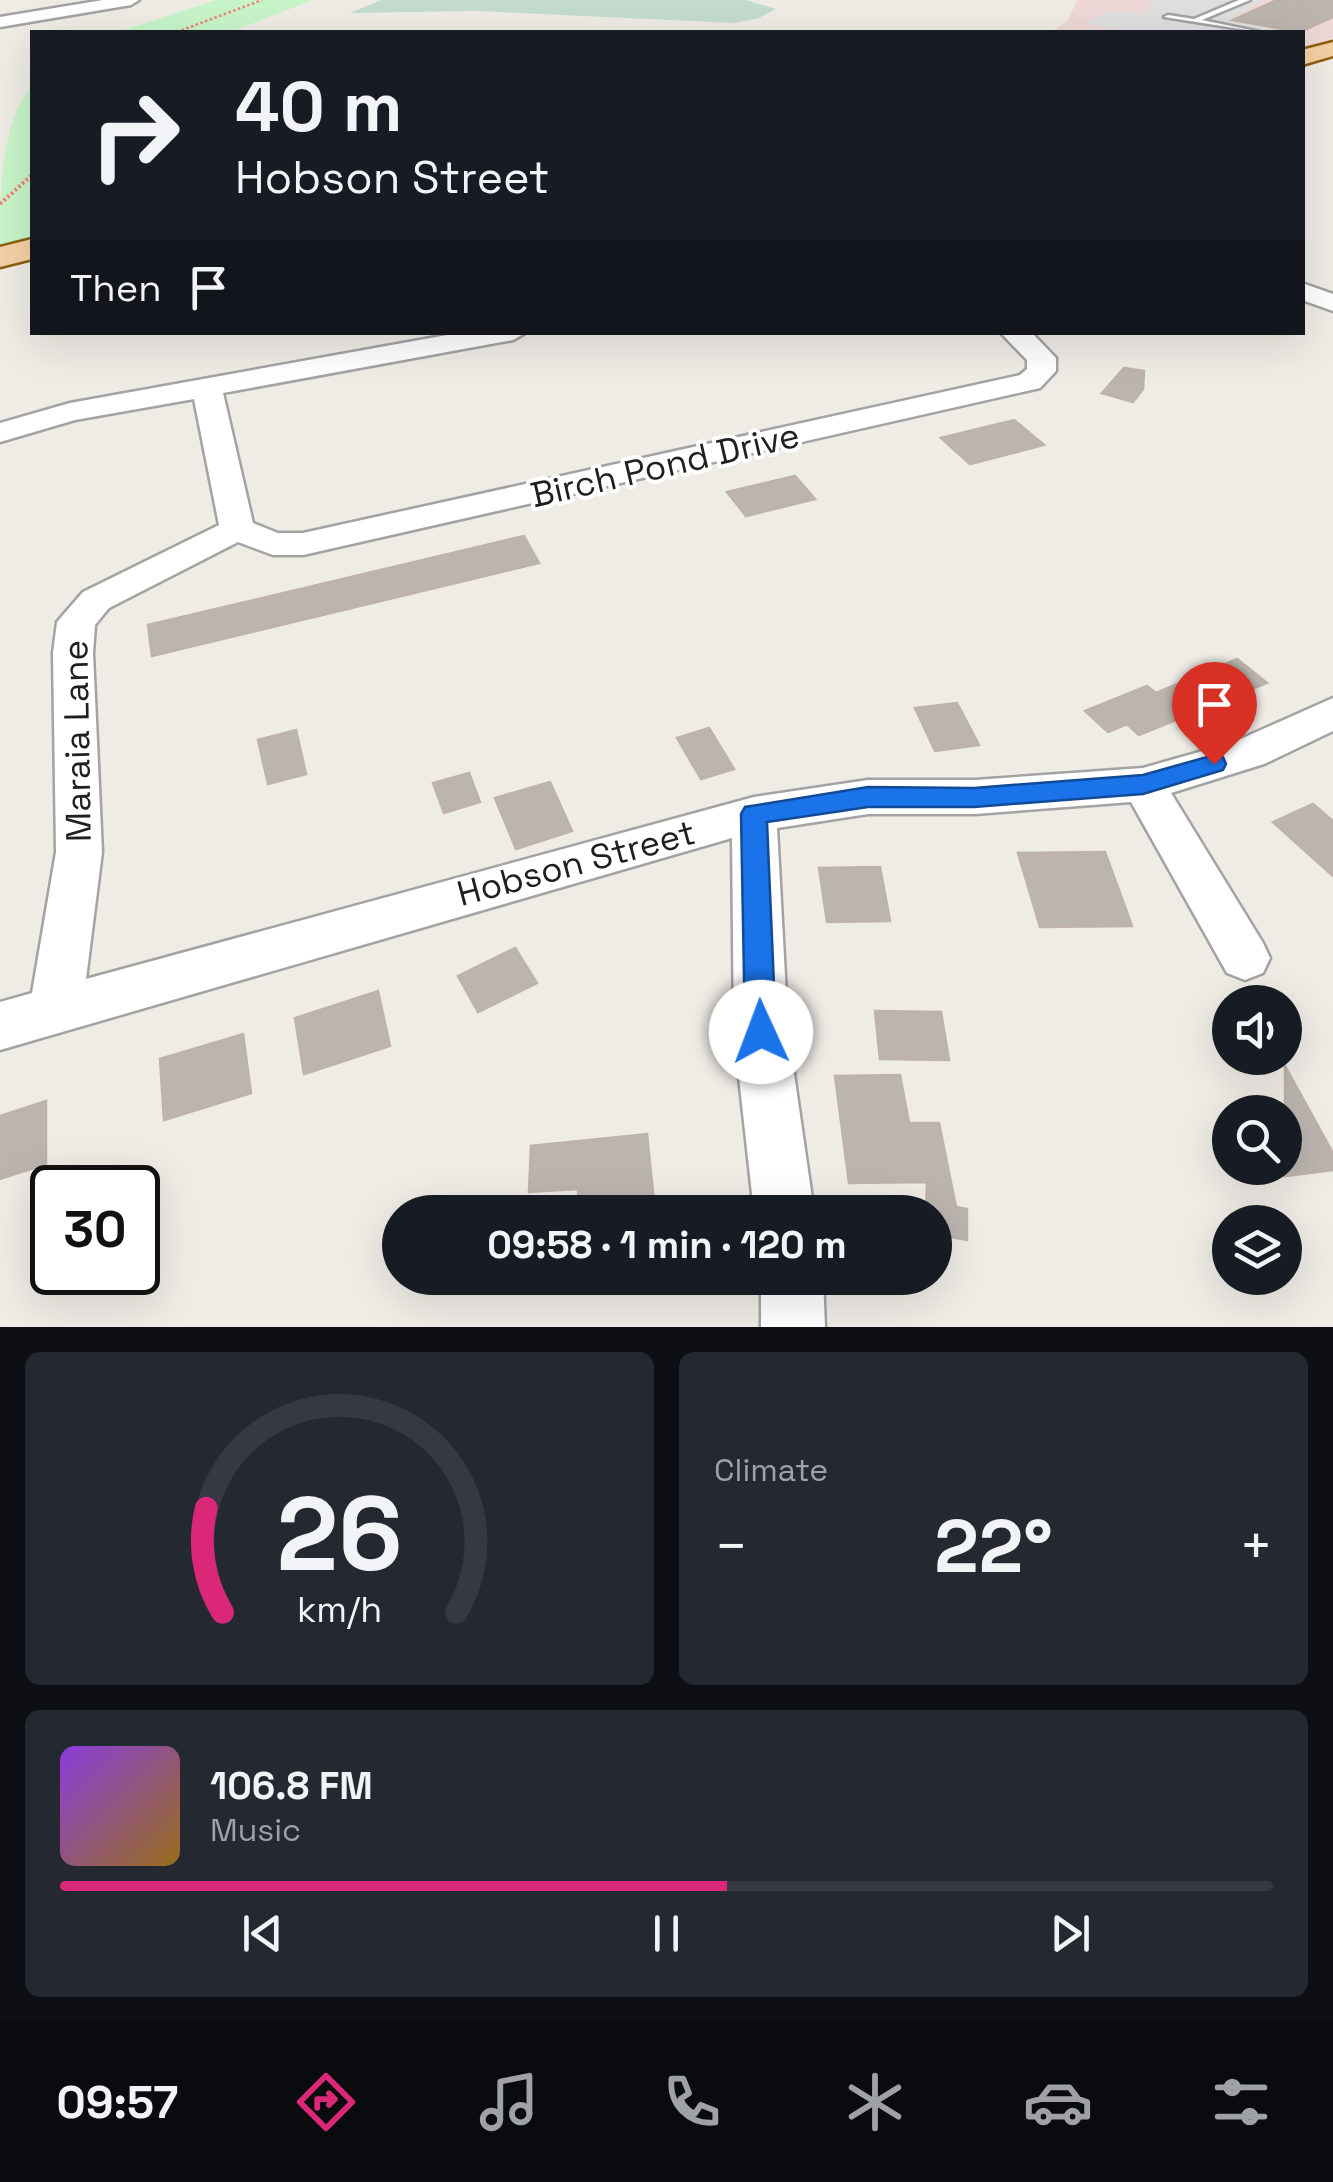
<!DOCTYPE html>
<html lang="en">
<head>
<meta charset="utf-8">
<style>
  :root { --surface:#171b24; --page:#242831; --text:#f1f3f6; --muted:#9ea1a6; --line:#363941; --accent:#db2777 }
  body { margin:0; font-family:"Space Grotesk",sans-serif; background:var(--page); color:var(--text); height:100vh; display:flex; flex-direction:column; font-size:38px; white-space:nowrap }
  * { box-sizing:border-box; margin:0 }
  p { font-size:32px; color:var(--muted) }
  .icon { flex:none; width:55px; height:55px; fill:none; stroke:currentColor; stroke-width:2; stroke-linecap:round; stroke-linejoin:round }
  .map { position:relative; height:1327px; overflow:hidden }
  .sheet { display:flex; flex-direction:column; gap:25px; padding:25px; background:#0d0f14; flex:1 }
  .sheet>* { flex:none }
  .banner { position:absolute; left:30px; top:30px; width:1275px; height:305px; border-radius:0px; box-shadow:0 10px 40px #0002; background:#171b24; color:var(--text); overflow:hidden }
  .controls { position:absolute; left:1212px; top:985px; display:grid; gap:20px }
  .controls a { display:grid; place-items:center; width:90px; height:90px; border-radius:50%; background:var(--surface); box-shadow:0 10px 40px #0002; font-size:50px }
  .speed { position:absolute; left:30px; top:1165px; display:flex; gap:20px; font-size:50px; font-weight:700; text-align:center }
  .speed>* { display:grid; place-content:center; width:130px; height:130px; border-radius:50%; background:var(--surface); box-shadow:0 10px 40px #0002; line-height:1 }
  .speed .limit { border:5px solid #111; border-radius:15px; background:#fff; color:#111 }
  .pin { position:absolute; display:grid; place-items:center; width:85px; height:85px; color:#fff; margin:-102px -42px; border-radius:50% 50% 50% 0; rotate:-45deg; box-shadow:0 0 10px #0007 }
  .pin .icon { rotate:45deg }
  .me { position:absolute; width:110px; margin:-55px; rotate:358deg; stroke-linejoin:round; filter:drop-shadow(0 0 8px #0008) }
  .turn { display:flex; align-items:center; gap:35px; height:210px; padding:0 40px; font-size:45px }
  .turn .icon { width:130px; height:130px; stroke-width:2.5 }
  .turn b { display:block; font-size:70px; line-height:85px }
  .then { display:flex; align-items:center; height:95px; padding:0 40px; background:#0003; gap:20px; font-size:38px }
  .big { font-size:75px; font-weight:600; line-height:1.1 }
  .sheet .card { flex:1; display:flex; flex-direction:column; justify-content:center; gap:15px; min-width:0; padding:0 35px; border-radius:15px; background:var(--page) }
  .sheet .dial { align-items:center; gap:0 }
  .dial svg { height:260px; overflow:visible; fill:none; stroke:var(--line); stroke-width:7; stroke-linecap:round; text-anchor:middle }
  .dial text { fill:var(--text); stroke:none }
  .song { display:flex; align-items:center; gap:30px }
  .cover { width:120px; height:120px; border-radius:15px; background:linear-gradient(135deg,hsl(270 70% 55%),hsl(40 70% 35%)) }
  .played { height:10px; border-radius:5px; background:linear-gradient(90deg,var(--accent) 55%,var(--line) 55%) }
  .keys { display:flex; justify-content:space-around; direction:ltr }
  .heat { display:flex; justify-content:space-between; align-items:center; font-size:55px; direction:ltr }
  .sheet .tiles { flex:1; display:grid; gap:25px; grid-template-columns:1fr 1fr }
  .card:last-child { grid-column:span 2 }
  .trip { position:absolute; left:382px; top:1195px; width:570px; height:100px; border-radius:50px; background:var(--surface); box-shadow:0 10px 40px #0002; font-weight:600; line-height:100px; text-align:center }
  .tabs { display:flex; height:160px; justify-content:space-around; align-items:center; background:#090b0e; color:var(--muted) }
  .tabs .icon { width:70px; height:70px }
  .tabs .active { color:var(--accent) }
  .tabs b { font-size:45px; color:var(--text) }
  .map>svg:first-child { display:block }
  .commercial { fill:#eed7d7 }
  .wetland { fill:#c4dcd0 }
  .park { fill:#c7f5c9 }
  .parking { fill:#dfdfdf }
  .building { fill:#bcb5af; stroke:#bfb2a9; stroke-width:2.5 }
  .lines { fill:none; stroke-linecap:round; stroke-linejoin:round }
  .lane-casing { stroke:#a3a3a3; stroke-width:5 }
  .street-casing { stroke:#a3a3a3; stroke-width:5 }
  .primary-casing { stroke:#8e5f0c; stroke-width:5 }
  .path-far1 { stroke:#ef8077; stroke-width:2.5; stroke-dasharray:2.5 2.5; stroke-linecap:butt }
  .path { stroke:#ef8077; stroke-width:4; stroke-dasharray:2.5 2.5; stroke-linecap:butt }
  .lane { fill:#fff; fill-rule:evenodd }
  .street { fill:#fff; fill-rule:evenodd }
  .primary { fill:#f5d0a5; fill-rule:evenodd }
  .route { fill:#1a73e8; stroke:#114b97; stroke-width:2.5 }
  .labels { text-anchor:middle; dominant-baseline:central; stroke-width:8; stroke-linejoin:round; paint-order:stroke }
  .street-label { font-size:35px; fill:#1f1f1f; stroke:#fff }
</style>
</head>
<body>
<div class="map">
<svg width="1333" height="1327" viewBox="0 0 1333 1327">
  <rect width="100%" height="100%" fill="#efece6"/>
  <path class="commercial" d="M 1077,0 L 1333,0 L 1333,38 L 1303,48 L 1302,32 L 1052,32 L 1068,20 Z"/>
  <path class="wetland" d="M 381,0 L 746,0 L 776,9 L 759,18 L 735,23 L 476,11 L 350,13 Z"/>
  <path class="park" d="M 216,0 L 313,0 L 230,32 L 118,32 Z
    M 32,85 L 32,239 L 0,247 C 0,192 0,125 32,85 Z"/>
  <path class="parking" d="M 1151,0 L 1265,0 L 1227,20 L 1288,32 L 1129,32 L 1085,23 L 1109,11 L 1148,14 Z"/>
  <path class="building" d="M 1277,0 L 1333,0 L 1333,17 L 1300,32 L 1233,20 Z
    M 1124,368 L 1144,371 L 1143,389 L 1133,402 L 1102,393 Z
    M 1014,420 L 1044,445 L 970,464 L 941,438 Z
    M 795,476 L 815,499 L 746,516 L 727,492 Z
    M 524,536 L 539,563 L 152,656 L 148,625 Z
    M 1237,659 L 1267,683 L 1139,735 L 1127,724 L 1108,732 L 1085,711 L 1147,686 L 1156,693 Z
    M 957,703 L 979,745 L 935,751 L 915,708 Z
    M 709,728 L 734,769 L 701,779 L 677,738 Z
    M 296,730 L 306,774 L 268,784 L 258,740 Z
    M 469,773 L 480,802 L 444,813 L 433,783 Z
    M 550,782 L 572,831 L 516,849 L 495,798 Z
    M 1313,804 L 1333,821 L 1333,876 L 1273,822 Z
    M 1105,852 L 1132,926 L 1040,927 L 1018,853 Z
    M 880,867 L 890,921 L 827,922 L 819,868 Z
    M 515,948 L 537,983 L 478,1012 L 458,976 Z
    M 378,991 L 390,1046 L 304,1074 L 295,1018 Z
    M 875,1011 L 941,1012 L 949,1060 L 880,1059 Z
    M 243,1034 L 251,1093 L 164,1120 L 160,1059 Z
    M 1285,1066 L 1333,1153 L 1333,1170 L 1285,1176 Z
    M 900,1075 L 909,1123 L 939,1123 L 956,1207 L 967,1209 L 967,1240 L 935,1234 L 935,1212 L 926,1212 L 927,1182 L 849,1183 L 835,1076 Z
    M 46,1101 L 46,1164 L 0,1179 L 0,1116 Z
    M 647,1134 L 655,1212 L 578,1212 L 578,1189 L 529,1192 L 531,1146 Z"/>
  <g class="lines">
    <g class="lane-casing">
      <path id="lane" d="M 1239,0 L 1250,0 L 1202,20 L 1260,32 L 1164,17 L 1168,15 L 1194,19 Z"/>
    </g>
    <g class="street-casing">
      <path id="street" d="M 103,0 L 139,0 L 131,5 L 0,27 L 0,17 Z
        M 1302,283 L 1333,294 L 1333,311 L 1302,300 Z
        M 464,332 L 527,332 L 513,340 L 223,393 L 253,523 L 278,533 L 303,533 L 1020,375 L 1027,369 L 1027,360 L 1000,332 L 1031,332 L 1056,358 L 1056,371 L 1040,388 L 303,555 L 273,555 L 238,542 L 109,608 L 95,625 L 93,653 L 102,852 L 86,979 L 754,797 L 868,780 L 975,780 L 1143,768 L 1234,742 L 1333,698 L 1333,731 L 1264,764 L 1171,793 L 1263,943 L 1270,958 L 1263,973 L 1245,980 L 1227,973 L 1131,802 L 975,814 L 868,814 L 777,828 L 788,1032 L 814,1212 L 754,1212 L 734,1032 L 732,838 L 0,1050 L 0,1002 L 32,993 L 56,852 L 53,653 L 57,622 L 83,592 L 219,525 L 194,399 L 75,420 L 0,442 L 0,423 L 70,403 Z
        M 761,1278 L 823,1278 L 825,1327 L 761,1327 Z"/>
    </g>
    <g class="primary-casing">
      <path id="primary" d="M 1333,42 L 1333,56 L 1302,65 L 1302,50 Z
        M 32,239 L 32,259 L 0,267 L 0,247 Z"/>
    </g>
    <path class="path-far1" d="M 177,32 L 262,0"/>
    <path class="path" d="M 0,204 L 32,175"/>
    <use href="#lane" class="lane"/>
    <use href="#street" class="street"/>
    <use href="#primary" class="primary"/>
  </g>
  <path class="route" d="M 1214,755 L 1223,757 L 1226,764 L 1223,770 L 1143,794 L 974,807 L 868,807 L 767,822 L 776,1032 L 772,1042 L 761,1046 L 750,1042 L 745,1032 L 741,814 L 745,807 L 868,787 L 974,788 L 1143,775 Z"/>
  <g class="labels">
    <g class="street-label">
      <text transform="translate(665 465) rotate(-13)">Birch Pond Drive</text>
      <text transform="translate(77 741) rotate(-91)">Maraia Lane</text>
      <text transform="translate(576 863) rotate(-15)">Hobson Street</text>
    </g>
  </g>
</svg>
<div class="controls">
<a><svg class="icon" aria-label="sound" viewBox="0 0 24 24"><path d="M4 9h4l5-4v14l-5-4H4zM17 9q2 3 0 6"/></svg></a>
<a><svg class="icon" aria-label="search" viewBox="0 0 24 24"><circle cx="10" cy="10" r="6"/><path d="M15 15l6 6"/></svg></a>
<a><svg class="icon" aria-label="layers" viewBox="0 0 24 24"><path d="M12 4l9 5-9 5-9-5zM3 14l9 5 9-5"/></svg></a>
</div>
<div class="speed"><div class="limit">30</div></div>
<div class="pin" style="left:1214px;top:764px;background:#d93025"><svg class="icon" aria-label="arrive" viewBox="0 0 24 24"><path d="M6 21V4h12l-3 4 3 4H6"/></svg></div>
<svg class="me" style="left:761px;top:1032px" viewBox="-20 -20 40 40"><circle r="19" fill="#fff"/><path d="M0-13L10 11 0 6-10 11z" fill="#1a73e8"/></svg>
<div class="trip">09:58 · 1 min · 120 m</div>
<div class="banner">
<div class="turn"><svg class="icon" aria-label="right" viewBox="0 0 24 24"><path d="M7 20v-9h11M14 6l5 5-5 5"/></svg><div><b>40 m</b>Hobson Street</div></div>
<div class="then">Then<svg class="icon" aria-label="arrive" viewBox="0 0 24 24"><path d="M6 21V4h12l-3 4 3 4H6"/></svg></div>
</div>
</div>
<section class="sheet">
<div class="tiles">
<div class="card dial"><svg viewBox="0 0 100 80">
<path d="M14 69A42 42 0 1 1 86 69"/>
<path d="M14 69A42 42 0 0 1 9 37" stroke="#db2777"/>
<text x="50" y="56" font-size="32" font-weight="700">26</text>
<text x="50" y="72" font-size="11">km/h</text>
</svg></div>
<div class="card"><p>Climate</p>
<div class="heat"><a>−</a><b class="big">22°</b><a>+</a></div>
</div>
<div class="card">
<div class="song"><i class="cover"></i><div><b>106.8 FM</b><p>Music</p></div></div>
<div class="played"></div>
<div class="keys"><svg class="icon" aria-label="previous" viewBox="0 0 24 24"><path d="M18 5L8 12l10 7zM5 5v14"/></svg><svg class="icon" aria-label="pause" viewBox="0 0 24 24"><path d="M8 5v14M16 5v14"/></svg><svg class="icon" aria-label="next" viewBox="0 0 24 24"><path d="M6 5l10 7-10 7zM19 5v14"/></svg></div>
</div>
</div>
</section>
<nav class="tabs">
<b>09:57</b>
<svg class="icon active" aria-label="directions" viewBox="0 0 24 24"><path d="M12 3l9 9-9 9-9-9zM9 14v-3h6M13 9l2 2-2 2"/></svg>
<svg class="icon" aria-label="music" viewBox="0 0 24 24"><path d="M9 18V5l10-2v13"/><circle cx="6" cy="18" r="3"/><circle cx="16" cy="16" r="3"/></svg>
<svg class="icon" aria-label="phone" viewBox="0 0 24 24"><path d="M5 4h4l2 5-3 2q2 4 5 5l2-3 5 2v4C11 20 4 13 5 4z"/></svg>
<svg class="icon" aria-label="climate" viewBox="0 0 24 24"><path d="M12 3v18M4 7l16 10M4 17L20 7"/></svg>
<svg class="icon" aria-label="car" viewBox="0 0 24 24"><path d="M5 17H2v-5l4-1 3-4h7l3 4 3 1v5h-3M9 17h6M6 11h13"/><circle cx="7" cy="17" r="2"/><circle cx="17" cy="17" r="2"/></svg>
<svg class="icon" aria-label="filters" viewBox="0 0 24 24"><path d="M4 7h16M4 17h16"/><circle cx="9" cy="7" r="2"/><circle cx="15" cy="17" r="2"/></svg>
</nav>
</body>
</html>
